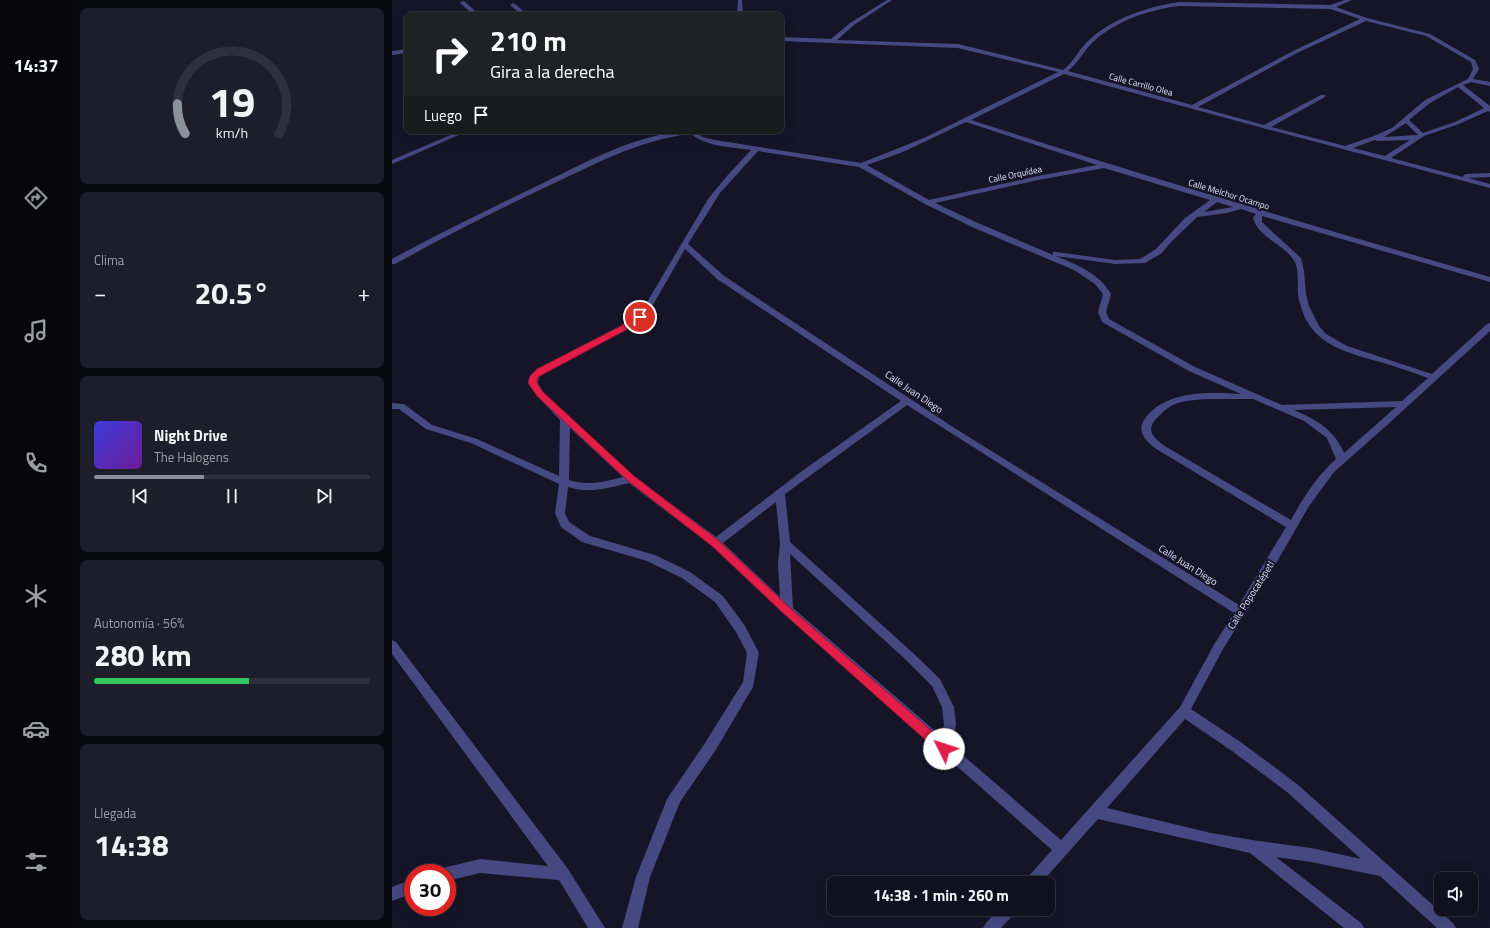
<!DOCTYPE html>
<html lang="es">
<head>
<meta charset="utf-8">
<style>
  :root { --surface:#10101e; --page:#1e1e2b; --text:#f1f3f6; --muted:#9c9da4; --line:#30303c; --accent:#8c9099 }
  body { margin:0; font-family:"Titillium Web",sans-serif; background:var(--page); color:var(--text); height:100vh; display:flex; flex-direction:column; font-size:15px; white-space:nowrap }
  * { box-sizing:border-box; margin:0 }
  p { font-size:13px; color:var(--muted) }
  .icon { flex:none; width:22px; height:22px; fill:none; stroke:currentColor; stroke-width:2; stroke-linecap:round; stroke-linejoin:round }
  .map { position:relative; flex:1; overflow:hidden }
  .details { display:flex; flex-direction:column; gap:8px; padding:8px; background:#090910; width:320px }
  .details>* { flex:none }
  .guide { position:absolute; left:12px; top:12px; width:380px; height:122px; border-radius:8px; box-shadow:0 4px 16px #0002,0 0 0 1px var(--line); background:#202124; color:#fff; overflow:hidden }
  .tools { position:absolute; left:1042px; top:872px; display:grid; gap:8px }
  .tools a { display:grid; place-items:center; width:44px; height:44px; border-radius:8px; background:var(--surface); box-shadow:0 4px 16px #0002,0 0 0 1px var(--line); font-size:20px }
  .speed { position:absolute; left:12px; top:864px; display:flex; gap:8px; font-size:20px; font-weight:700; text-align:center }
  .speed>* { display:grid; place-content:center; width:52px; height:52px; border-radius:50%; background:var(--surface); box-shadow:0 4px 16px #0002,0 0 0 1px var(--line); line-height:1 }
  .speed .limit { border:6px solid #d22; background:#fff; color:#111 }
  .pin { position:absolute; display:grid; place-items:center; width:34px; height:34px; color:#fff; margin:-17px; border:2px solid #fff; border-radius:50%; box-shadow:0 1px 4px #0007 }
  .me { position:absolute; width:44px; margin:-22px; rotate:311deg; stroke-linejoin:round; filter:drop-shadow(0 0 3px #0008) }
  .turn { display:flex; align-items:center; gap:14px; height:84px; padding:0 20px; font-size:18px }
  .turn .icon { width:52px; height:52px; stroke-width:2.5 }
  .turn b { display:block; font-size:28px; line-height:34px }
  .then { display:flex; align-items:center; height:38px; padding:0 20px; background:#0003; gap:8px; font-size:15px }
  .big { font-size:30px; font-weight:700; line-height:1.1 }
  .details .widget { flex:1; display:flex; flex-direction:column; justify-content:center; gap:6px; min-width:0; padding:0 14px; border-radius:8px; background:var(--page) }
  .details .dial { align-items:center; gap:0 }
  .dial svg { height:104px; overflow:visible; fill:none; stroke:var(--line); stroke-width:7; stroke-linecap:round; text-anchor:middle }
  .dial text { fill:var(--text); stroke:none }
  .song { display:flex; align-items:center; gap:12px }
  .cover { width:48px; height:48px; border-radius:6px; background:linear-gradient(135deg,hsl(240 70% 55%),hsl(280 70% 35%)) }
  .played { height:4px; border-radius:2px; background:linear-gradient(90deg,var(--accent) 40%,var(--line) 40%) }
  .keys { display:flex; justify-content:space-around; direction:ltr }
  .heat { display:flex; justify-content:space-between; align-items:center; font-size:22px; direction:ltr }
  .charge { height:6px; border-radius:3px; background:linear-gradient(90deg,#34c759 56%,var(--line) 0) }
  .trip { position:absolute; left:435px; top:876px; width:228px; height:40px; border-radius:8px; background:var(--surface); box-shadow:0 4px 16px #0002,0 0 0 1px var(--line); font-weight:700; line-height:40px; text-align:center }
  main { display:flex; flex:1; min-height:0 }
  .menu { display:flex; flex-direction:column; width:72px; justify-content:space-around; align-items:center; background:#06060c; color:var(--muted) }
  .menu .icon { width:28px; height:28px }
  .menu .selected { color:var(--accent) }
  .menu b { font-size:18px; color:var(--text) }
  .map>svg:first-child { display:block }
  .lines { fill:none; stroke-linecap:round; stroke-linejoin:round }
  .minor { fill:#464981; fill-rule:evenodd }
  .route { fill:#e11d48; stroke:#92132f }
  .labels { text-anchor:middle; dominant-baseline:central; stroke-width:4; stroke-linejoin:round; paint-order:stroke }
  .far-street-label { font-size:9px; fill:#e1e0fb; stroke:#161528 }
  .street-label { font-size:10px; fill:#e1e0fb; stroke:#161528 }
</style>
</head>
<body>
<main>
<nav class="menu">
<b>14:37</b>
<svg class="icon selected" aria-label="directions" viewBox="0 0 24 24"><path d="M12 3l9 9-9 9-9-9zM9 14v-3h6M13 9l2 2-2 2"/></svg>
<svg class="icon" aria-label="music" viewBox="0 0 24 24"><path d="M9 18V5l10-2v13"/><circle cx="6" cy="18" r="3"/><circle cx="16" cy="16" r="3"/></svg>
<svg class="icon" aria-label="phone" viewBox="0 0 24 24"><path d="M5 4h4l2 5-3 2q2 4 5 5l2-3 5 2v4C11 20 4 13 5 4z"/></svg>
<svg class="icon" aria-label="climate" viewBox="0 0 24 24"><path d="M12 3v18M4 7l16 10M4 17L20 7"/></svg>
<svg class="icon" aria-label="car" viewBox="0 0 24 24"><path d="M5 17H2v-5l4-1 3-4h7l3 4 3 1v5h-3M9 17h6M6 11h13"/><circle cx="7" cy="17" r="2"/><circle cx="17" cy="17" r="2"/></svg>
<svg class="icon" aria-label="filters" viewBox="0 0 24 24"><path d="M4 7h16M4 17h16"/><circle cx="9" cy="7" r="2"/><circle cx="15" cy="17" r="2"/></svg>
</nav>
<section class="details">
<div class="widget dial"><svg viewBox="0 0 100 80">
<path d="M14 69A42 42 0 1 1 86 69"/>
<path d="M14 69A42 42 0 0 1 8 46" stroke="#8c9099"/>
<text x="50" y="56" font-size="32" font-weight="700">19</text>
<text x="50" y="72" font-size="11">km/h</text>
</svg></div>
<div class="widget"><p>Clima</p>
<div class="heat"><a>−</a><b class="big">20.5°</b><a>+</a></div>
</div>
<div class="widget">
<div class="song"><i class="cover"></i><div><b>Night Drive</b><p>The Halogens</p></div></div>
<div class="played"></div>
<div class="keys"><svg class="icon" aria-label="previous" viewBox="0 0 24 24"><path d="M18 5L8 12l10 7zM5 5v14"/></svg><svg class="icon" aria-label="pause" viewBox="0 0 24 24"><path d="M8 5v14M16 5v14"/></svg><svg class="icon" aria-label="next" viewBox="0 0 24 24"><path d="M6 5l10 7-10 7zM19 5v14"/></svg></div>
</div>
<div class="widget"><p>Autonomía · 56%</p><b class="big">280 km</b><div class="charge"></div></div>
<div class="widget"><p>Llegada</p><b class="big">14:38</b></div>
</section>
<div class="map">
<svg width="1098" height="928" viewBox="0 0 1098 928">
  <rect width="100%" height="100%" fill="#161528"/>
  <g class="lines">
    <path class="minor" d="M 346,0 L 350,0 L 351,15 L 345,15 Z
      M 495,0 L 500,0 L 462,25 L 445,40 L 566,44 L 671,70 C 682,62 687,49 697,40 C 721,18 755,7 787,2 L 938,5 L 953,0 L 960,0 L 944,7 L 975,18 L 1038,34 L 1083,60 L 1087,69 L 1081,79 L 1098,82 L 1098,86 L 1079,82 L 1071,85 L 1098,106 L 1098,112 L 1096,111 L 1067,124 L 1032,136 L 999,158 L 1071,177 L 1072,175 L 1074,174 L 1098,173 L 1098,177 L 1076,178 L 1098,184 L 1098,188 L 871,128 L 672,74 L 579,120 C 752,176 924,227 1098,277 L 1098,282 L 870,216 L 870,222 L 874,226 L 909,258 L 912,271 L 914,294 L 917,306 L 927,326 L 934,334 L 955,346 L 1040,374 L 1095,324 L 1098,323 L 1098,331 L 994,426 L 942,472 L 917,506 L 875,579 L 831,649 L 799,709 L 850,743 L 905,784 L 1061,923 L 1064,928 L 1045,928 L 988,876 L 919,862 L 884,857 L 969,923 L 972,928 L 952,928 L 858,853 L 706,819 L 649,883 L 633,883 L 635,878 L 660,850 L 551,754 L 547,753 L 546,750 L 391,613 L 320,546 L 237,483 C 216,488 198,494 176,487 L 173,513 L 177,522 L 198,536 L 263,555 L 298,572 L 331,596 L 353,626 L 367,653 L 361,687 L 323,751 L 288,802 L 258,877 L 246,928 L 230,928 L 244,877 L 275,799 L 313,743 L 351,682 L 355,653 L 344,632 L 323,602 L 290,578 L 255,561 L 190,542 L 169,527 L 163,513 L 167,484 L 79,443 L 34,429 L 7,409 L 0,409 L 0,403 L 12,404 L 40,425 L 85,439 L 167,476 L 168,420 L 145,396 L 136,383 L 138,376 L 145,369 L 238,321 L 251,309 L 316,199 L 335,176 L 359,150 C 340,147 315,147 299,134 C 245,140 200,166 152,188 C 101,212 52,237 3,264 L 0,264 L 0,259 C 48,233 97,209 147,185 C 196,162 247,131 303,131 L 310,137 L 323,140 L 469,163 L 532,138 L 666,72 L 566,48 L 389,41 L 389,37 L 439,39 L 458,23 ZM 787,6 L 938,9 L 968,19 L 901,51 L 800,105 L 676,71 C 686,63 691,52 700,43 C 723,21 756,10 787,6 ZM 974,21 L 1034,36 L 1079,62 L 1081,69 L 1076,79 L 1033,100 L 1000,128 L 982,136 L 953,146 L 879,127 L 933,97 L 933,95 L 929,95 L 872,125 L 806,107 L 905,53 ZM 1066,87 L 1092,108 L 1063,122 L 1031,133 L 1017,120 L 1038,103 ZM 574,122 L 705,165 L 646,176 L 537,200 L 475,165 L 511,152 ZM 1014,123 L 1026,135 L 992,137 ZM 983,140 L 985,141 L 1018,140 L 993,156 L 961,148 ZM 366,151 L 467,167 L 533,204 L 580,227 L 682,270 L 703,284 L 711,294 L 706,312 L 710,322 L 797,371 L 849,394 C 817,392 772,390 752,420 C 744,433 756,443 766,450 L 894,527 L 847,605 L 564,429 L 353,290 L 331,275 L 296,244 L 328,193 ZM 712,168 L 818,200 L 793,218 L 764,249 L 748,259 L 723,260 L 664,252 L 661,252 L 661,255 L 586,223 L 543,203 L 646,180 ZM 825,202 L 841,207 L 812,212 ZM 849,209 L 864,214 L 861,218 C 866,237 891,244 901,259 C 908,268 905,284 906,295 C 907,301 909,307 911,313 C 925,349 963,354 995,364 C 1009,368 1022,373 1036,378 L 1010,401 L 890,405 L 803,367 L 717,319 L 714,312 L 719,294 C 707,273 685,265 664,256 L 723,264 L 753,263 L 770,253 L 778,243 L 805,217 L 835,213 ZM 293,249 L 325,279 L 509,401 L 410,471 L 324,537 L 243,477 L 176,417 L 151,392 L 146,383 L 147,377 L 151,373 L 244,325 L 258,310 ZM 820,399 L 861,399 L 912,421 L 935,438 L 944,459 C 925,476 911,498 899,520 L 776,448 C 761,438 751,430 768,415 C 773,410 779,405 786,403 C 797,400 809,399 820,399 ZM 515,405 L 842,613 L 823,643 L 788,707 L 669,840 L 559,745 L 564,725 L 562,707 L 548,679 L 521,653 L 398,542 L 393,494 ZM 1004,407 L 952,453 C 943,430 923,419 902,410 ZM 178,428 L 231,477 C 212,482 196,486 177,480 ZM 384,502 L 388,543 L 386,564 L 388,597 L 331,543 ZM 398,554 L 513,659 L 540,686 L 550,707 L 552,725 L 549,736 L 401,608 ZM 793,719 L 840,751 L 895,792 L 969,859 L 919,848 L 860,840 L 819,833 L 715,808 Z
      M 71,1 L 73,2 L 88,15 L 82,15 L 69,4 L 68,3 Z
      M 121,3 L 123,4 L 136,15 L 130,15 L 119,6 L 118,5 Z
      M 15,49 L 15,53 L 0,55 L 0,51 Z
      M 68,131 L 76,131 L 0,164 L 0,160 Z
      M 0,640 L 4,642 L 176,869 L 213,928 L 196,928 L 167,880 L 88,873 L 55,881 L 55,873 L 48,873 L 50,869 L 55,867 L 88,859 L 156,866 L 0,654 Z
      M 21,879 L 21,893 L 0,901 L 0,887 Z
      M 607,909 L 624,909 L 622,914 L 609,928 L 591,928 L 594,923 Z"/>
  </g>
  <path class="route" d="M 245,315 L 248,315 L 252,317 L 232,331 L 146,377 L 145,383 L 151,392 L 242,476 L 327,541 L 398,608 L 556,745 L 558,749 L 556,752 L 552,754 L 547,752 L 391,613 L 320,546 L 236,481 L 145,396 L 136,383 L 138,376 L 145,369 L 227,327 Z"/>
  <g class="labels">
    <g class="far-street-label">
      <text transform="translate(749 84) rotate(15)">Calle Carrillo Olea</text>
      <text transform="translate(623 174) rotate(-12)">Calle Orquídea</text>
      <text transform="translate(837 194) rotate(17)">Calle Melchor Ocampo</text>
    </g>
    <g class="street-label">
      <text transform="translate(522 392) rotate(34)">Calle Juan Diego</text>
      <text transform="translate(796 565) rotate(32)">Calle Juan Diego</text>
      <text transform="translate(859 595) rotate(-58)">Calle Popocatépetl</text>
    </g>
  </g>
</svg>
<div class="tools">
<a><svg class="icon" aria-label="sound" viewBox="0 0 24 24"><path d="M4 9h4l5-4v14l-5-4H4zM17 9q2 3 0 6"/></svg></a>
</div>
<div class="speed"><div class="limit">30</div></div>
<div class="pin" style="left:248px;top:317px;background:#d93025"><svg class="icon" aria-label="arrive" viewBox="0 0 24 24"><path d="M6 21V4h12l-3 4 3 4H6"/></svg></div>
<svg class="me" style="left:552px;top:749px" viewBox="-20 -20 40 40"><circle r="19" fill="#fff"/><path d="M0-13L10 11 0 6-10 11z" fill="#e11d48"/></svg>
<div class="trip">14:38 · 1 min · 260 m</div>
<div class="guide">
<div class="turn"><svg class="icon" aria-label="right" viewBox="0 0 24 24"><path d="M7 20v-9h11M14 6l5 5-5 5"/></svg><div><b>210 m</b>Gira a la derecha</div></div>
<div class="then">Luego<svg class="icon" aria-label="arrive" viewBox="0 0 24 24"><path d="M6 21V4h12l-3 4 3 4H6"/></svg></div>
</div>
</div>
</main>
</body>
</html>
